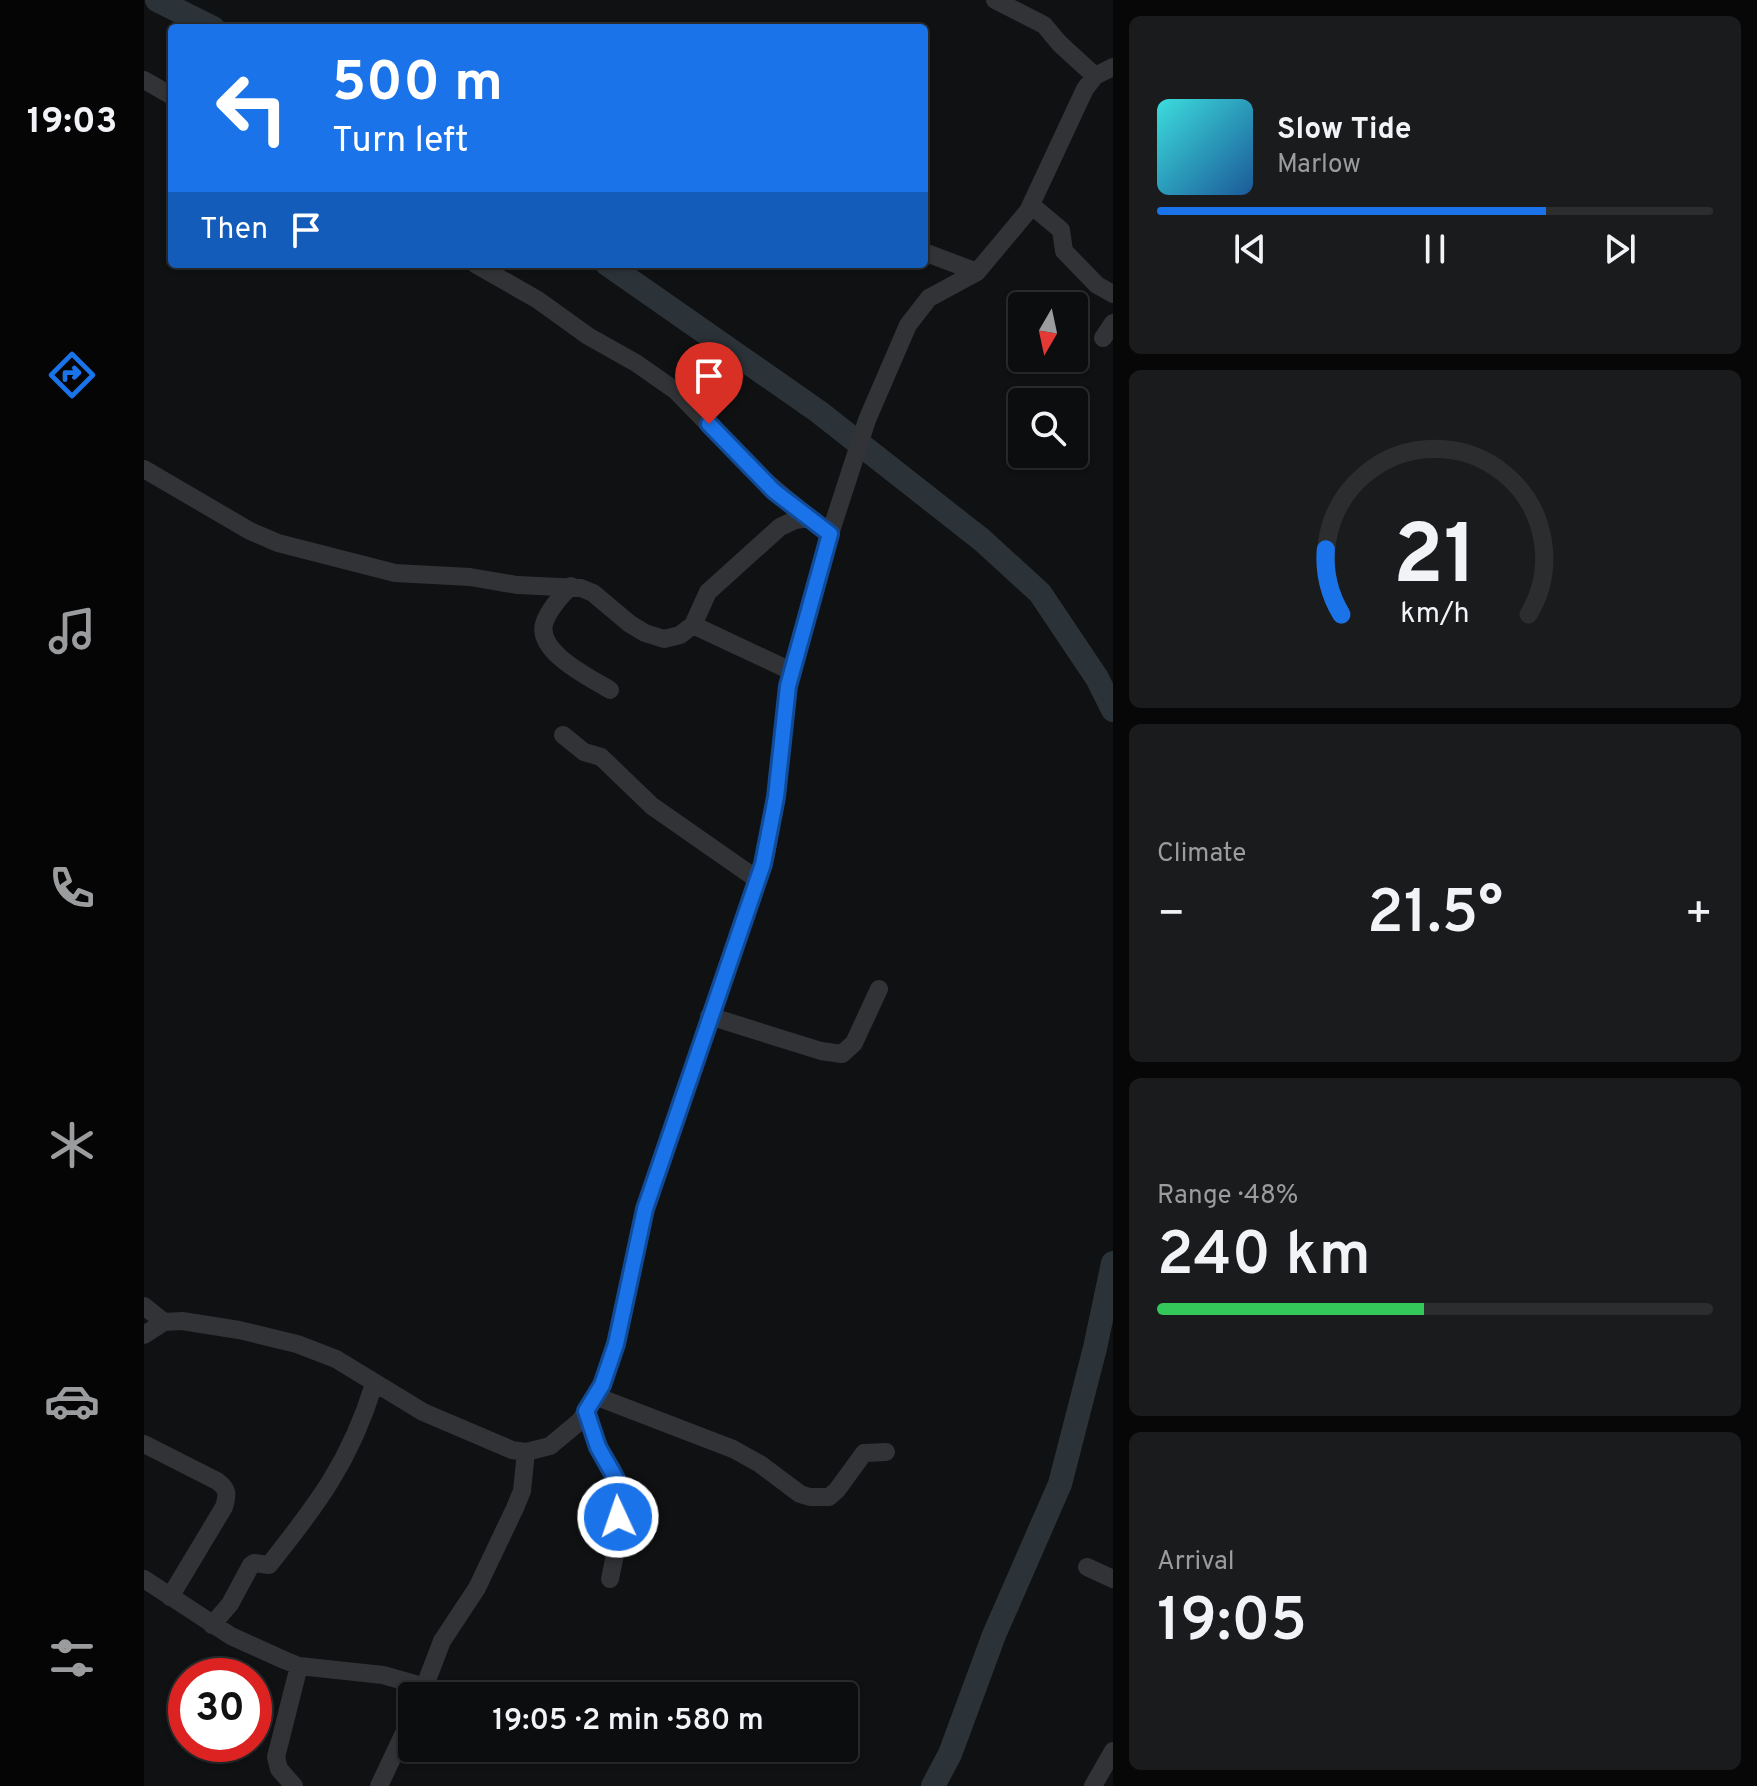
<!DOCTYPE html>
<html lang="en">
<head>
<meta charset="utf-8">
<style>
  :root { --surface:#0c0d0e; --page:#1a1b1c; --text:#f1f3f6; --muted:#9a9c9e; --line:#2c2d2e; --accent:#1a73e8 }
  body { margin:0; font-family:Overpass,sans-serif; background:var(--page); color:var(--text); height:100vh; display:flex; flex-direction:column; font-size:30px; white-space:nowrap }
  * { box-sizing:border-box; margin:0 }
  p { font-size:26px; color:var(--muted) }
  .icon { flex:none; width:44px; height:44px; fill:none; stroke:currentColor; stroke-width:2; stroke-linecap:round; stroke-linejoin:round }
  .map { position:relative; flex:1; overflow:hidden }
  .details { display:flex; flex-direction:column; gap:16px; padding:16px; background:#070708; width:644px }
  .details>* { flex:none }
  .banner { position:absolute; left:24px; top:24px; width:760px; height:244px; border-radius:8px; box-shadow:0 2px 6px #0004,0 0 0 2px var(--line); background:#1a73e8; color:#fff; overflow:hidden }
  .needle { width:52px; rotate:189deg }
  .buttons { position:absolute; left:864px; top:292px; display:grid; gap:16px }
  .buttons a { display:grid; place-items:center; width:80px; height:80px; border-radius:8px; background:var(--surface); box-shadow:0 2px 6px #0004,0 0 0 2px var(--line); font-size:40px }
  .speed { position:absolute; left:24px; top:1658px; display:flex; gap:16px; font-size:40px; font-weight:700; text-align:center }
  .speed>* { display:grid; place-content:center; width:104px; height:104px; border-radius:50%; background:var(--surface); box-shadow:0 2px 6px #0004,0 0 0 2px var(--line); line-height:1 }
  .speed .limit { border:12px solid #d22; background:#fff; color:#111 }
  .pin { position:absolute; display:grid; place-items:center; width:68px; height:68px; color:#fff; margin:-82px -34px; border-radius:50% 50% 50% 0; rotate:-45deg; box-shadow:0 0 8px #0007 }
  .pin .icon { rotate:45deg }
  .me { position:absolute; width:88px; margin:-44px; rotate:357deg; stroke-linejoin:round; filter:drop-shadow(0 0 6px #0008) }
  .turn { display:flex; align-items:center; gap:28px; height:168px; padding:0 32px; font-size:36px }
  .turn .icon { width:104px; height:104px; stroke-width:2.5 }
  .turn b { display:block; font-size:56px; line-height:68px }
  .then { display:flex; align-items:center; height:76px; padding:0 32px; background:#0003; gap:16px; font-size:30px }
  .big { font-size:60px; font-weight:600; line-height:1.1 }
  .details .widget { flex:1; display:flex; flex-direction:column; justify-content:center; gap:12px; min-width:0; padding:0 28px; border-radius:12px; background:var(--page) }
  .details .dial { align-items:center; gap:0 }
  .dial svg { height:208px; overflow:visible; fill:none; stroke:var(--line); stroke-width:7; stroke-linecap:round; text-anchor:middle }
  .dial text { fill:var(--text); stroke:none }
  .song { display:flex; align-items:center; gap:24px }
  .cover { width:96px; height:96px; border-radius:12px; background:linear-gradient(135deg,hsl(180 70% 55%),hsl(210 70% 35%)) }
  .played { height:8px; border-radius:4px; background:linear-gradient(90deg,var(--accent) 70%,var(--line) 70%) }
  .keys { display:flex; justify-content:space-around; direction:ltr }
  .heat { display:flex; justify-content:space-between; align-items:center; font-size:44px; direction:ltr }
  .charge { height:12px; border-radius:6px; background:linear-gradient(90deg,#34c759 48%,var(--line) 0) }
  .trip { position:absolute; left:254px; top:1682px; width:460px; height:80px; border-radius:8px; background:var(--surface); box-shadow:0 2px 6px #0004,0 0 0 2px var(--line); font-weight:600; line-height:80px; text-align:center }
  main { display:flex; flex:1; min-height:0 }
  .menu { display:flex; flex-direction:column; width:144px; justify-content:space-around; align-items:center; background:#050506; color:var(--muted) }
  .menu .icon { width:56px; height:56px }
  .menu .on { color:var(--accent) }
  .menu b { font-size:36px; color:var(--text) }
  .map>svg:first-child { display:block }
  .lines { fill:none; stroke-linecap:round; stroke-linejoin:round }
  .river { stroke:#2b3339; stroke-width:24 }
  .minor { stroke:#323337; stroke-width:18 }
  .route-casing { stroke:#114b97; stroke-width:20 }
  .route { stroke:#1a73e8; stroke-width:14 }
</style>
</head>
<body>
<main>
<nav class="menu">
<b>19:03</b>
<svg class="icon on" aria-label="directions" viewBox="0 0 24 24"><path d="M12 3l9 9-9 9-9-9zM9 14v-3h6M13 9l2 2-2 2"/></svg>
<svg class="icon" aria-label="music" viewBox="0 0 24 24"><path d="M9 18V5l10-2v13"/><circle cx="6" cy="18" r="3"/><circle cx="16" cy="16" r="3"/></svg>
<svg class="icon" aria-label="phone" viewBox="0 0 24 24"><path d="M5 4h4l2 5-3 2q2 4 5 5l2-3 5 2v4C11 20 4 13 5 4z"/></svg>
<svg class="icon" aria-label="climate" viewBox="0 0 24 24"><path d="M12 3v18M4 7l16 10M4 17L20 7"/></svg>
<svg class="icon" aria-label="car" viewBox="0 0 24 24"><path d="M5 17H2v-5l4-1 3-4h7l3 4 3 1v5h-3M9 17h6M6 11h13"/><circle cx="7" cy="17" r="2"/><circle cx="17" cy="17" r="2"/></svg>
<svg class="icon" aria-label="filters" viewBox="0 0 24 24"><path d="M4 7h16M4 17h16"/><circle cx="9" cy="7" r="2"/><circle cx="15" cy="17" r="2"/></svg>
</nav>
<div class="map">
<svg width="969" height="1786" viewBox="0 0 969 1786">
  <rect width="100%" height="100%" fill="#101112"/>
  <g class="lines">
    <path class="river" d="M 13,0 L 69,28
      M 463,264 L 675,412 L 838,540 L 896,593 L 953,678 L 969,710
      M 789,1786 L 806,1754 L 850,1635 L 916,1484 L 951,1348 L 969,1263"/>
    <path class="minor" d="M 851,0 L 900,25 L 916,44 L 951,76
      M 0,80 L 28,96
      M 887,205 L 917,230 L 920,251 L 953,285 L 969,294
      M 780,252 L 833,272
      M 331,264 L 394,300 L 444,336 L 492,363 L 532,391 L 613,474 L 668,520
      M 959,338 L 969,323
      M 0,469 L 106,531 L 134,543 L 251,573 L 326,577 L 373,585 L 437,588 L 449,593 L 486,624 L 501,633 L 520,639 L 536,635 L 549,625 L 564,592 L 636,527 L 651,520 L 666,518
      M 427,586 C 417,596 406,608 401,621 C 389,651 447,678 466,690
      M 549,625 L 647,671
      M 419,735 L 440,752 L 457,757 L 508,806 L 614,880
      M 565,1016 L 677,1051 L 698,1054 L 710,1043 L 735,989
      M 0,1306 L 20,1322
      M 0,1335 L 20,1322 L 38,1321 L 95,1330 L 153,1344 L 192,1359 L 279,1412 L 368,1450 L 382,1452 L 406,1446 L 436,1421 L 458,1385 L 472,1344 L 501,1209 L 622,854 L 632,797 L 644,686 L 686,534 L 723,420 L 764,325 L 785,298 L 833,272 L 884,211 L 941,89 L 951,76 L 969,67
      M 451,1396 L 589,1449 L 616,1464 L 656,1494 L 666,1497 L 685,1497 L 693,1490 L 720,1453 L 742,1452
      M 442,1411 L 454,1447 L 468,1469 L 474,1487 L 473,1545 L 466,1579
      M 0,1444 L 73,1481 C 84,1489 84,1494 80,1507 L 26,1597
      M 943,1567 L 969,1579
      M 0,1579 L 87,1636 L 140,1660 L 155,1666 L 239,1675 L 281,1687
      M 68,1625 L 86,1604 L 107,1565 L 110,1563 L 125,1565 C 174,1503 206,1462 230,1384
      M 277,1696 L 298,1641 L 333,1588 L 371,1508 L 378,1491 L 382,1452
      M 150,1786 L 135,1769 L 132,1757 L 155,1666
      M 235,1786 L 268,1716
      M 949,1786 L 969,1751"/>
  </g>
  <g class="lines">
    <g class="route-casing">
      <path id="route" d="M 474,1517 L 472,1479 L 454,1447 L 442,1411 L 458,1385 L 472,1344 L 501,1209 L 619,864 L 632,797 L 644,686 L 686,534 L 630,491 L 565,424"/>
    </g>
    <use href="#route" class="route"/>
  </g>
</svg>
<div class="buttons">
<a><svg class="needle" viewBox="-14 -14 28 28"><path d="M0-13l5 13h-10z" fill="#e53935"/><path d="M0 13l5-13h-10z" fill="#9a9c9e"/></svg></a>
<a><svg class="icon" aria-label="search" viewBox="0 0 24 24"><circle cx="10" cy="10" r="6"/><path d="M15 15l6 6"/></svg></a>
</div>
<div class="speed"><div class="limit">30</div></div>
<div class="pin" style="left:565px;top:424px;background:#d93025"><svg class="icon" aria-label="arrive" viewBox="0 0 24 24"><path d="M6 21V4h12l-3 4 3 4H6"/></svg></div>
<svg class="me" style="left:474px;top:1517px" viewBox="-20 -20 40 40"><circle r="17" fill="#1a73e8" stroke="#fff" stroke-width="3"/><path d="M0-11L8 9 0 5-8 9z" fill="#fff"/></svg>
<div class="trip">19:05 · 2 min · 580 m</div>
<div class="banner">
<div class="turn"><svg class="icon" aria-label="left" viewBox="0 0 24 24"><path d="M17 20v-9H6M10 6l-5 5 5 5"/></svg><div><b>500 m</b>Turn left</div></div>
<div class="then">Then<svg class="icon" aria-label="arrive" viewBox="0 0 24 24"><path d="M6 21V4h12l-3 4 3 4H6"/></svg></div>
</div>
</div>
<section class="details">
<div class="widget">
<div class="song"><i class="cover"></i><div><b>Slow Tide</b><p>Marlow</p></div></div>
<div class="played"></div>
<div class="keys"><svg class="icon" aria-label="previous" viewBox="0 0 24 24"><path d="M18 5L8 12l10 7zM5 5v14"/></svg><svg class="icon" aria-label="pause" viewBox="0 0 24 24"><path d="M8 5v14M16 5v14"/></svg><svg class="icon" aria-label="next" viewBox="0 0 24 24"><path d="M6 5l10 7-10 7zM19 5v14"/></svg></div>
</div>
<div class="widget dial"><svg viewBox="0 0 100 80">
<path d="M14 69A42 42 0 1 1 86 69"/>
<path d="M14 69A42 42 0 0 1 8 44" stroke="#1a73e8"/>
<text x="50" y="56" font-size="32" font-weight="700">21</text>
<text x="50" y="72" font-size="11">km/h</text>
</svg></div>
<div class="widget"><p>Climate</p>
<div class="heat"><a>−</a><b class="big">21.5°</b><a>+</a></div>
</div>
<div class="widget"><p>Range · 48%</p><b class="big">240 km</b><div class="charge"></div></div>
<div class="widget"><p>Arrival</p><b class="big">19:05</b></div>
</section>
</main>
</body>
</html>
